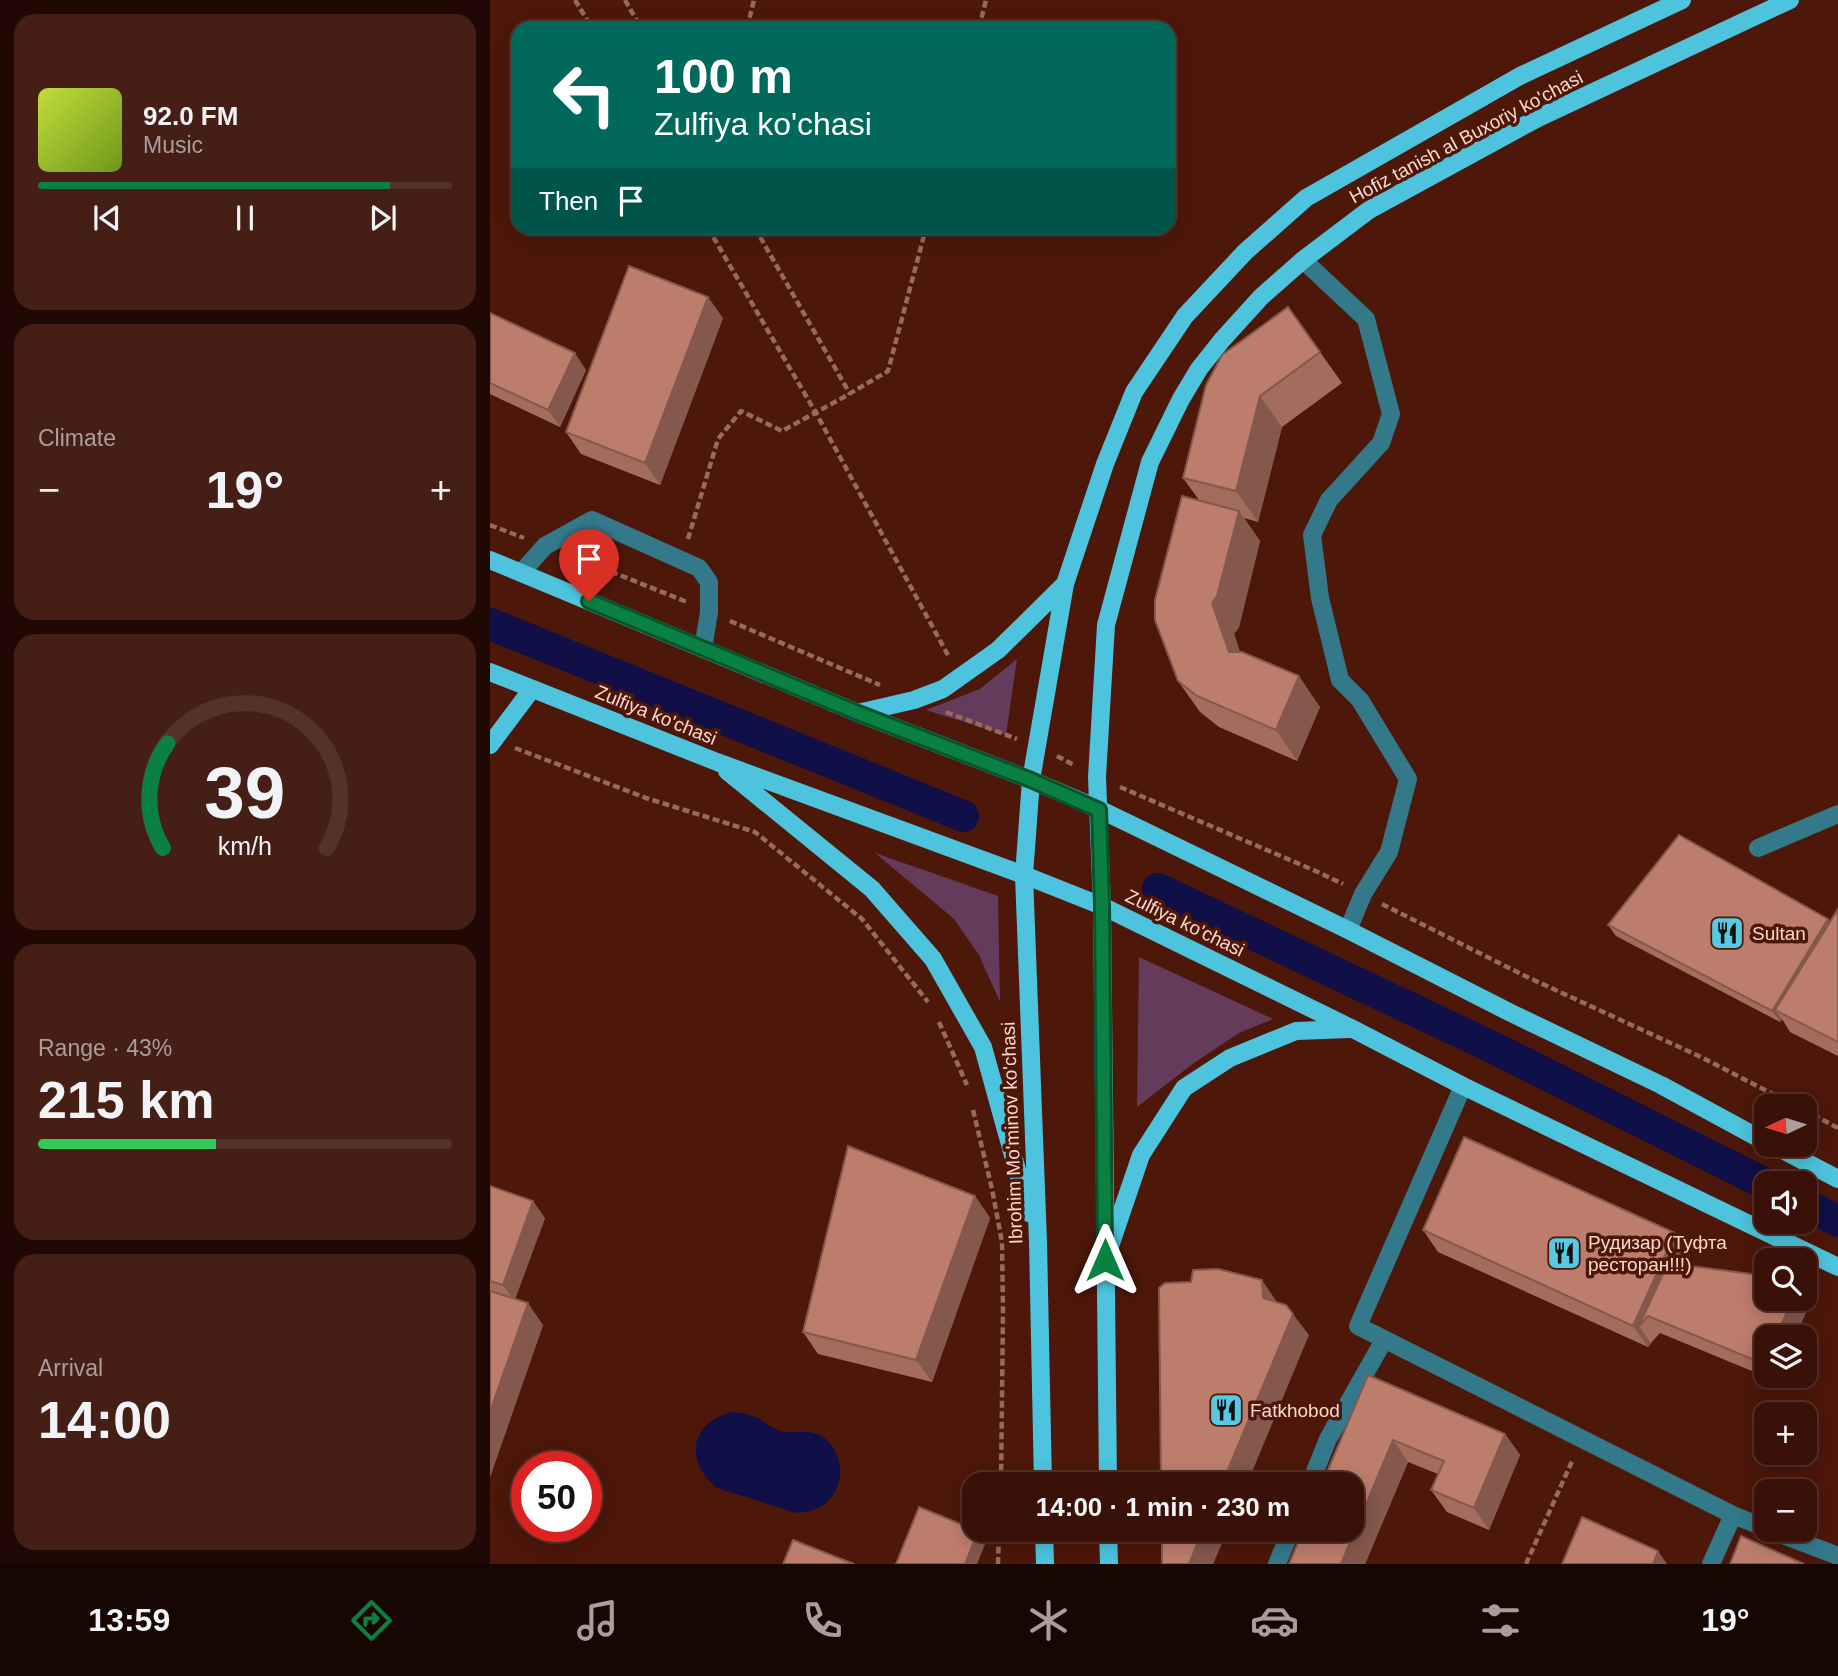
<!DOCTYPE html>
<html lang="en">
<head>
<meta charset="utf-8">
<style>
  :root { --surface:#3a1108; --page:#451f16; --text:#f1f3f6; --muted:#ab9d9c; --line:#543129; --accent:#0b8043 }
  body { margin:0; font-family:Arial,sans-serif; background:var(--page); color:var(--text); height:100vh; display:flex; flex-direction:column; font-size:26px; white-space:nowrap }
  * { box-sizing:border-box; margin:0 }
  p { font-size:23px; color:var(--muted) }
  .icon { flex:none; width:38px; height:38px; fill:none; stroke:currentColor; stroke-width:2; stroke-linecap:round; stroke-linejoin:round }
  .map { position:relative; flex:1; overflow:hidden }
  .drawer { display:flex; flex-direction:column; gap:14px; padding:14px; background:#200904; width:490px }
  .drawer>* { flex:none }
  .top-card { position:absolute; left:21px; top:21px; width:665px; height:214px; border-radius:21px; box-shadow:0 4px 18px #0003,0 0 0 2px var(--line); background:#00695c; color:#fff; overflow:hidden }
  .needle { width:46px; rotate:266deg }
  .fabs { position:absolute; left:1264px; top:1094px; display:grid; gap:14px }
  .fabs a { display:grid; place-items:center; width:63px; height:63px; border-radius:14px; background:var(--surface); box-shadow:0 4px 18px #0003,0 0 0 2px var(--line); font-size:35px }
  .speed { position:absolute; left:21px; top:1451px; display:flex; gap:14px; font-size:35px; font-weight:700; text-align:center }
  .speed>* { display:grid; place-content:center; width:91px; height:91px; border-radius:50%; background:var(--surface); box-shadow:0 4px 18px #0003,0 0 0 2px var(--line); line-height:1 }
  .speed .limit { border:10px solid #d22; background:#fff; color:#111 }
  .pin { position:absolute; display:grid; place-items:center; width:60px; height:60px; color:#fff; margin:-72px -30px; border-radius:50% 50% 50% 0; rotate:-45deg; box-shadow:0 0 7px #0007 }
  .pin .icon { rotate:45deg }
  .me { position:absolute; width:77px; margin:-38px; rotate:0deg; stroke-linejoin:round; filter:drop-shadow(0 0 5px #0008) }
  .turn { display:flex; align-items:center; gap:24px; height:147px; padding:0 28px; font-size:32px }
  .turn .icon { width:91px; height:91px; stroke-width:2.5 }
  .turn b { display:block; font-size:49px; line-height:60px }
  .then { display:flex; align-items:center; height:66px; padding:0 28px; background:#0003; gap:14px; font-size:26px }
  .big { font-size:52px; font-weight:700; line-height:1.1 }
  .drawer .tile { flex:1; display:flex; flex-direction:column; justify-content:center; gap:10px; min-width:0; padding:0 24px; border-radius:21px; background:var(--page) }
  .drawer .dial { align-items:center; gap:0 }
  .dial svg { height:182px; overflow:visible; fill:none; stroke:var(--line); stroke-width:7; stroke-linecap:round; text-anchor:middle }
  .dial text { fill:var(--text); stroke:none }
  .song { display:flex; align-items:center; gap:21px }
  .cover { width:84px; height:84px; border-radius:10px; background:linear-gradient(135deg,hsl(70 70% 55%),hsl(80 70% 35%)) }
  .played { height:7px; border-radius:4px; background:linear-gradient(90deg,var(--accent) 85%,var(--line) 85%) }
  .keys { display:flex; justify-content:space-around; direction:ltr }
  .heat { display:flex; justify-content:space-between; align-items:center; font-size:38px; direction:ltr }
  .charge { height:10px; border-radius:5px; background:linear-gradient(90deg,#34c759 43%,var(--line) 0) }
  .trip { position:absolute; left:472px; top:1472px; width:402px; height:70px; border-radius:21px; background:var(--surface); box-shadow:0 4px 18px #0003,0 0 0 2px var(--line); font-weight:700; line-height:70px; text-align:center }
  .tabs { display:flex; height:112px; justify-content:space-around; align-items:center; background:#170703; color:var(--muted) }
  .tabs .icon { width:49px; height:49px }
  .tabs .active { color:var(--accent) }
  .tabs b { font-size:32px; color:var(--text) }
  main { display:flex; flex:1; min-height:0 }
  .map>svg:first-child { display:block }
  .green { fill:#643b5b }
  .water { fill:#100f47 }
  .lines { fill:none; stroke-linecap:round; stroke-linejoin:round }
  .canal { stroke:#100f47; stroke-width:32 }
  .path { stroke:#986a5e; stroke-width:4.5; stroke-dasharray:7 3.5; stroke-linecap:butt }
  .minor { stroke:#347989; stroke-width:18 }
  .major { stroke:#4dc3dd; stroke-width:18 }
  .wall { fill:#a36c5d }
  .shaded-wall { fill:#84584c }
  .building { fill:#bd7d6c; stroke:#84584c; stroke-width:2 }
  .route-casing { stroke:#07532c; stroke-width:18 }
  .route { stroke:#0b8043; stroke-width:12 }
  .labels { text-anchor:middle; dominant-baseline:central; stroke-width:7; stroke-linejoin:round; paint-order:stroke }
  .street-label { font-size:19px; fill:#fad7cd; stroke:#4d170a }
  .poi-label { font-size:19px; fill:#fad7cd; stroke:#4d170a; text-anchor:start }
</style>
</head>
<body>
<main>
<section class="drawer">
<div class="tile">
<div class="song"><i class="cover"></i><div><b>92.0 FM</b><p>Music</p></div></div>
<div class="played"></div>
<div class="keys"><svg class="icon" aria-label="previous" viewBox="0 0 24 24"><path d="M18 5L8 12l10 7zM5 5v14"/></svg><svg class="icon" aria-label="pause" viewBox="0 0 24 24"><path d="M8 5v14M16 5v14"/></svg><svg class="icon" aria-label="next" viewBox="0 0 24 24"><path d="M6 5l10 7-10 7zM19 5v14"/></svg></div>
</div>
<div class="tile"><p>Climate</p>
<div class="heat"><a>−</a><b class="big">19°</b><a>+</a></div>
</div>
<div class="tile dial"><svg viewBox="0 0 100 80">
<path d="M14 69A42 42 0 1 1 86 69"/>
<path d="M14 69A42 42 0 0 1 16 23" stroke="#0b8043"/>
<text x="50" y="56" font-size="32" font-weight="700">39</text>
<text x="50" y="72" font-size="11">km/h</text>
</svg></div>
<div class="tile"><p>Range · 43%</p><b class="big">215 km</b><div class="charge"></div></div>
<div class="tile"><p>Arrival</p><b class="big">14:00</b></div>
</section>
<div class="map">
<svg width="1348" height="1564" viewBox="0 0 1348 1564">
  <rect width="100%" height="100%" fill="#4d170a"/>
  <path class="green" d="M 527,659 L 516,735 L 436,710 L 490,689 Z
    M 385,853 L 508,896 L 510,1002 L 489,955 L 464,919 Z
    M 649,957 L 783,1019 L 749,1033 L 704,1063 L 647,1107 Z"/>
  <path class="water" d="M 242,1412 C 251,1413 259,1414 268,1418 C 275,1422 283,1430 291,1431 C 306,1434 320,1428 333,1437 C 356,1454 356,1490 332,1506 C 324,1511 316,1512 306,1513 L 227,1488 C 194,1462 200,1422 242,1412 Z"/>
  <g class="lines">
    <path class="canal" d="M 0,624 L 473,816
      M 668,889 L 1004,1048 L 1276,1184
      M 1314,1204 L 1348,1221"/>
    <path class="path" d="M 85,0 L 102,28
      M 135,0 L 151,28
      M 257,28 L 264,0
      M 489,28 L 496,0
      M 218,228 L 326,413 L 459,657
      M 265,228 L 360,394
      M 0,525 L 34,538
      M 198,539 L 228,439 L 251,411 L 292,431 L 354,397 L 398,371 L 436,228
      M 82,556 L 197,602
      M 240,621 L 390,685
      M 456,712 L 527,739
      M 25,748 L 156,798 L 265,832 L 372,919 L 438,1002
      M 567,756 L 584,765
      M 630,787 L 828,872 L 853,884
      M 892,904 L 1033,975 L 1211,1057 L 1306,1106
      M 449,1022 L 477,1085
      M 483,1110 L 502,1189 L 512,1242 L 513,1310 L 511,1484
      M 1314,1110 L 1348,1128
      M 508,1564 L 509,1530
      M 1036,1564 L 1083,1459"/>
    <path class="minor" d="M 813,260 L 876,319 L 901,414 L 891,443 L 839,500 L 822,535 L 830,598 L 850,680 L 870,700 L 918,779 L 899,852 L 873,894 L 858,930
      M 31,573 L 55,546 L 102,520 L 209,568 L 219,582 L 219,612 L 213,649
      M 1268,848 L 1348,814
      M 973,1086 L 868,1326 L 1243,1515 L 1276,1528
      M 820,1484 L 838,1439 L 894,1340
      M 1280,1530 L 1348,1556
      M 787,1564 L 801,1530
      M 1221,1564 L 1243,1515"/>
    <path class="major" d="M 0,560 L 368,713 L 541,780 L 609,809 L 858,930 L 1021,1013 L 1171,1085 L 1276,1142
      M 0,672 L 227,762 L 534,875 L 612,906 L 863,1029 L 973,1086 L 1348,1267
      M 368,713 L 424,700 L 453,689 L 508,650 L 575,584
      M 0,745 L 42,689
      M 237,771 L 382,889 L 443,959 L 493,1047 L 539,1213
      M 1281,1144 L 1348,1179
      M 620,1246 L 651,1155 L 694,1088 L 740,1058 L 806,1031 L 860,1029
      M 553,1484 L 548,1242 L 534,875 L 541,780 L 575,584 L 615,464 L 644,392 L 695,316 L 755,252 L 816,198 L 1030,76 L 1192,0
      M 618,1484 L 612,906 L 607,777 L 616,625 L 660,462 L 691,399 L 709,369 L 732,340 L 771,297 L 813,260 L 879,210 L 1048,118 L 1300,0
      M 554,1530 L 555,1564
      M 618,1530 L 619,1564"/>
  </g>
  <path class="wall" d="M 798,307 L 852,383 L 792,427 L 768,522 L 754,518 L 770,541 L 749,627 L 744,634 L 750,652 L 830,707 L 807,761 L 729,727 L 710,712 L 688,681 L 709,500 L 693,478 Z
    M 0,313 L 96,370 L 70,427 L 0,394 Z
    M 233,318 L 170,485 L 91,454 L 76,432 Z
    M 1348,909 L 1348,1056 L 1300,1032 L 1292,1019 L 1290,1022 L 1126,936 L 1118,925 L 1340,921 Z
    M 0,1186 L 55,1218 L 25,1299 L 53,1325 L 0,1477 Z
    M 485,1196 L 500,1218 L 442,1382 L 328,1354 L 313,1332 Z
    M 933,1230 L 1200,1255 L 1196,1265 L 1314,1298 L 1314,1286 L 1323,1298 L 1276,1337 L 1276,1376 L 1288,1376 L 1286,1381 L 1170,1333 L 1161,1343 L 1158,1347 L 948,1252 Z
    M 878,1375 L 1015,1434 L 1030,1455 L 999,1530 L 957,1512 L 941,1490 L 948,1474 L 918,1462 L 875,1564 Z"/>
  <path class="shaded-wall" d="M 218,297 L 233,318 L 170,485 L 155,463 Z
    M 85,353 L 96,370 L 70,427 L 58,410 Z
    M 770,396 L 792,427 L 768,522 L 746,491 Z
    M 749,511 L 770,541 L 749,627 L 744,634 L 760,683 L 739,652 L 722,603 Z
    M 809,676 L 830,707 L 807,761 L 786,730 Z
    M 1338,919 L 1346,930 L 1285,1010 L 1292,1019 L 1290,1022 L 1282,1011 Z
    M 485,1196 L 500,1218 L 442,1382 L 426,1360 Z
    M 43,1201 L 55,1218 L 24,1302 L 13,1285 Z
    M 1185,1233 L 1200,1255 L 1170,1321 L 1158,1316 L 1149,1326 L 1161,1343 L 1158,1347 L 1143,1326 Z
    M 772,1280 L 787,1302 L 773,1298 Z
    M 1314,1286 L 1323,1298 L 1305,1337 L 1286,1337 L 1303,1298 L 1314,1298 Z
    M 38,1303 L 53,1325 L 0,1477 L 0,1412 Z
    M 803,1314 L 819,1335 L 757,1484 L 732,1484 Z
    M 1282,1376 L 1288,1376 L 1286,1381 Z
    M 1015,1434 L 1030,1455 L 999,1530 L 984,1508 Z
    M 903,1440 L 918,1462 L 875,1564 L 851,1564 Z
    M 713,1530 L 738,1530 L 723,1564 L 699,1564 Z
    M 488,1531 L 496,1542 L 487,1564 L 475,1564 Z
    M 1168,1551 L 1177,1564 L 1163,1564 Z"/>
  <path class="building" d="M 139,266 L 218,297 L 155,463 L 76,432 Z
    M 798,307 L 830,352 L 770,396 L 746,491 L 693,478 L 716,385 L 732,355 Z
    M 0,313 L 85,353 L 58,410 L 0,383 Z
    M 692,496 L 749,511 L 727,596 L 722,603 L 739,652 L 752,652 L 809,676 L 786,730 L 707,696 L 688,681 L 665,620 L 665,600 Z
    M 1189,835 L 1338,919 L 1282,1011 L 1118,925 Z
    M 1348,909 L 1348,1042 L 1285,1010 Z
    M 974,1137 L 1185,1233 L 1143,1326 L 933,1230 Z
    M 358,1146 L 485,1196 L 426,1360 L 313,1332 Z
    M 0,1186 L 43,1201 L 13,1285 L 0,1281 Z
    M 1178,1263 L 1276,1276 L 1276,1298 L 1303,1298 L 1286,1337 L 1276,1337 L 1276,1360 L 1274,1364 L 1158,1316 L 1149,1326 Z
    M 728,1269 L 772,1280 L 773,1298 L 796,1305 L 803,1314 L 732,1484 L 671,1484 L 669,1288 L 675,1283 L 701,1282 L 703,1270 Z
    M 0,1291 L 38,1303 L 0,1412 Z
    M 878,1375 L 1015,1434 L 984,1508 L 941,1490 L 954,1461 L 903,1440 L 851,1564 L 799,1564 L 813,1530 L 863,1530 L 863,1484 L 832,1484 Z
    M 429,1507 L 488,1531 L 475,1564 L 406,1564 Z
    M 1092,1517 L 1168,1551 L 1163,1564 L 1072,1564 Z
    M 672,1530 L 713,1530 L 699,1564 L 673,1564 L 672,1563 Z
    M 1251,1536 L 1314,1564 L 1240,1564 Z
    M 303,1540 L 364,1564 L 293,1564 Z"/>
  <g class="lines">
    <g class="route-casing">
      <path id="route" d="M 99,601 L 368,713 L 541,780 L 609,810 L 612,906 L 615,1260"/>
    </g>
    <use href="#route" class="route"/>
  </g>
  <defs>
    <g id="restaurant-square" transform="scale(1.75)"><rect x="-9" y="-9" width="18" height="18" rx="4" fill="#57c9e3" stroke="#4d170a"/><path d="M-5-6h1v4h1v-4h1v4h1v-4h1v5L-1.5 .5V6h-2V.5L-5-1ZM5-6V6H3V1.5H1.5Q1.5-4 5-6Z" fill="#111"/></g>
  </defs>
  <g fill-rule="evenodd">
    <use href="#restaurant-square" x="1237" y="933"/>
    <use href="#restaurant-square" x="1074" y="1253"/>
    <use href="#restaurant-square" x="736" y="1410"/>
  </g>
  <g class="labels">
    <g class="street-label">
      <text transform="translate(976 137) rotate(-28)">Hofiz tanish al Buxoriy ko'chasi</text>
      <text transform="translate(166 715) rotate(22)">Zulfiya ko'chasi</text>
      <text transform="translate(695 923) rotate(26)">Zulfiya ko'chasi</text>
      <text transform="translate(522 1133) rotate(-92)">Ibrohim Mo'minov ko'chasi</text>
    </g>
    <g class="poi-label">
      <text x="1262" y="933">Sultan</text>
      <text x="1098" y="1242">Рудизар (Туфта<tspan x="1098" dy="22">ресторан!!!)</tspan></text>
      <text x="760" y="1410">Fatkhobod</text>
    </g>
  </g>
</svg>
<div class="fabs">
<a><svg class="needle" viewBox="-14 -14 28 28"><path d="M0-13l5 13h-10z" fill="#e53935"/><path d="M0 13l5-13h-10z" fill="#ab9d9c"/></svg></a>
<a><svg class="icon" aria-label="sound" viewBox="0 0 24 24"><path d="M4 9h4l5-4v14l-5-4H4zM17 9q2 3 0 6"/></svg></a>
<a><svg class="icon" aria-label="search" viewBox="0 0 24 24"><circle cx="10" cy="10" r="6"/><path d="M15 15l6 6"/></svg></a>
<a><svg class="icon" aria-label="layers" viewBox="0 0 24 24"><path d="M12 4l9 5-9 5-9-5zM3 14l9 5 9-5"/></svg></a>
<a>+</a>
<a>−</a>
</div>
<div class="speed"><div class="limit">50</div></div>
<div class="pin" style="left:99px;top:601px;background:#d93025"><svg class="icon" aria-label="arrive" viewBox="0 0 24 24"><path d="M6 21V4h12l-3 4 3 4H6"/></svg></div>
<svg class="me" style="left:615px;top:1260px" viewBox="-20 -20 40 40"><path d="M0-17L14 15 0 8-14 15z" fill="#0b8043" stroke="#fff" stroke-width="4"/></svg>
<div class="trip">14:00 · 1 min · 230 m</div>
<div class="top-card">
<div class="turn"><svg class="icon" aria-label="left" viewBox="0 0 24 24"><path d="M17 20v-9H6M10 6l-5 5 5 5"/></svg><div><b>100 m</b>Zulfiya ko'chasi</div></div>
<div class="then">Then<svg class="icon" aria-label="arrive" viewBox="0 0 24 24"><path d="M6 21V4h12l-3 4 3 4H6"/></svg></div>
</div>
</div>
</main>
<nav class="tabs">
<b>13:59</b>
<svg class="icon active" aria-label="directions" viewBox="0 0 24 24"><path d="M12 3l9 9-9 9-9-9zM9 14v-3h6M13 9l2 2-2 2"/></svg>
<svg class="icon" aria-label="music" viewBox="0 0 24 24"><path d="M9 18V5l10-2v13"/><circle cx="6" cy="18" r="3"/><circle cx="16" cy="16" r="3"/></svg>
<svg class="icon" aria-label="phone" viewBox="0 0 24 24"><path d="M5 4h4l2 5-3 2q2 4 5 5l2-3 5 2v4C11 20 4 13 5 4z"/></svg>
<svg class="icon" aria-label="climate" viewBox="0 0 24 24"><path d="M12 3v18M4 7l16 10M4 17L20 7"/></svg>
<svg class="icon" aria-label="car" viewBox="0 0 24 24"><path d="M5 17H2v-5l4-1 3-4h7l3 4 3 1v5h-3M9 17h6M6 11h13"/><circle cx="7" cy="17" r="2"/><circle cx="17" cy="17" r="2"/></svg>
<svg class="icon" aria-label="filters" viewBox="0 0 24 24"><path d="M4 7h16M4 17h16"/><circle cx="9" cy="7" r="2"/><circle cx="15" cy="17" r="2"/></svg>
<b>19°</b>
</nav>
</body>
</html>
